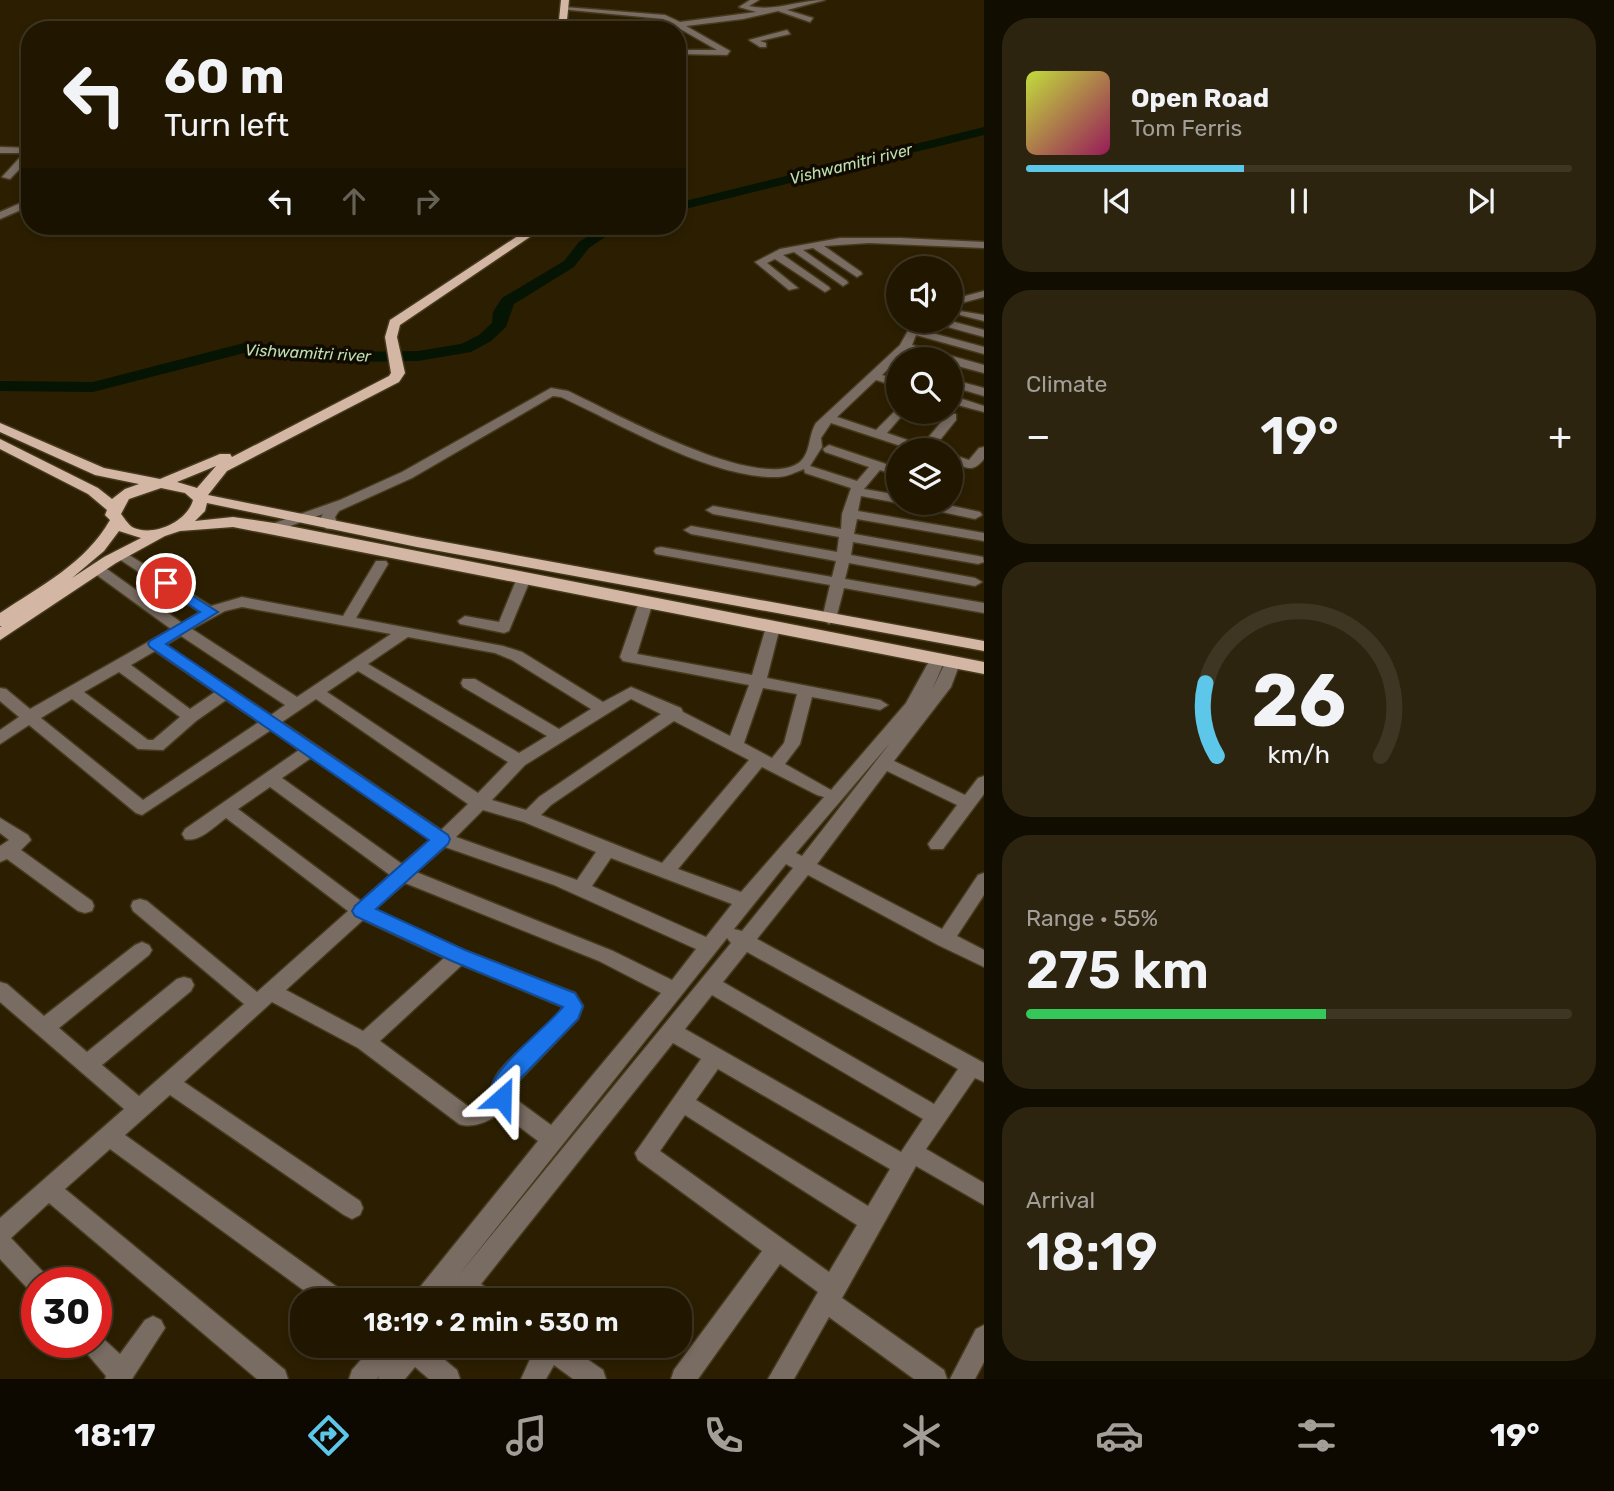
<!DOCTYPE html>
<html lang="en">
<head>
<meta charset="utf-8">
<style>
  :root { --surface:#211701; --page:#2d2410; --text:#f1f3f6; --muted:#a29f99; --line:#3e3623; --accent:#5cc7e8 }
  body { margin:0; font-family:Rubik,sans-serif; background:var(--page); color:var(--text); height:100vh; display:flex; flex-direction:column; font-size:26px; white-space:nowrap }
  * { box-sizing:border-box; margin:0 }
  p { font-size:23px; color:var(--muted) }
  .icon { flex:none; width:38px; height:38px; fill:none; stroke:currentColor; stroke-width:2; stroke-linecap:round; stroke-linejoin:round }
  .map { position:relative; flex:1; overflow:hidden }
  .details { display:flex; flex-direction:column; gap:18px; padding:18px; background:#120d01; width:630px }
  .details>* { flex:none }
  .top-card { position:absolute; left:21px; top:21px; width:665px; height:214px; border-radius:28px; box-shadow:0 4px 10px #0003,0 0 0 2px var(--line); background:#211701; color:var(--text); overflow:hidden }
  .buttons { position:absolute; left:886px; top:256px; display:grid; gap:14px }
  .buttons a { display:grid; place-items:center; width:77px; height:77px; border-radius:50%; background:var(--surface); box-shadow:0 4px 10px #0003,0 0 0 2px var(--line); font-size:35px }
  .speed { position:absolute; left:21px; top:1267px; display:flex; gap:14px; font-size:35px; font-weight:700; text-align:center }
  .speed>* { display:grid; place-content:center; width:91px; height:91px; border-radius:50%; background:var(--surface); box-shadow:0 4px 10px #0003,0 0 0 2px var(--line); line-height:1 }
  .speed .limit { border:10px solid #d22; background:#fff; color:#111 }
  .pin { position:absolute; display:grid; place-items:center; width:60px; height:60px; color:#fff; margin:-30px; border:4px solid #fff; border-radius:50%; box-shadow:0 2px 7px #0007 }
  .me { position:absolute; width:77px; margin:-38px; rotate:25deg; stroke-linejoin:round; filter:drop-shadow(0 0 5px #0008) }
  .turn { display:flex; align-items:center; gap:24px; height:147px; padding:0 28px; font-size:32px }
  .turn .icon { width:91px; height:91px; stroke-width:2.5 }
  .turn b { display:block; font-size:49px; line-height:60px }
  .lanes { display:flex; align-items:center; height:66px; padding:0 28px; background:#0003; justify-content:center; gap:35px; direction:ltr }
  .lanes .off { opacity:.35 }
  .big { font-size:52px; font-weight:600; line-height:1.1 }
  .details .tile { flex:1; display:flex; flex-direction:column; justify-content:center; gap:10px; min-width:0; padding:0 24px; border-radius:28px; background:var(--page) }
  .details .dial { align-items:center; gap:0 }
  .dial svg { height:182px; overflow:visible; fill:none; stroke:var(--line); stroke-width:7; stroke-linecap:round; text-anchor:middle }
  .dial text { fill:var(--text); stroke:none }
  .song { display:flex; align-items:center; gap:21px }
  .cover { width:84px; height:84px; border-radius:10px; background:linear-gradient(135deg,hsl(70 70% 55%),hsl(330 70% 35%)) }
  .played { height:7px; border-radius:4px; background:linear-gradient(90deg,var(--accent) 40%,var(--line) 40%) }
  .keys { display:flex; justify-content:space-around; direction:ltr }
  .heat { display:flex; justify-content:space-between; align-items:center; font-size:38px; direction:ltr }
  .charge { height:10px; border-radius:5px; background:linear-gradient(90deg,#34c759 55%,var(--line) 0) }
  .trip { position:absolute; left:290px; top:1288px; width:402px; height:70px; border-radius:28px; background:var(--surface); box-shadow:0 4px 10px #0003,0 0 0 2px var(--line); font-weight:600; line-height:70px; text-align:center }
  .menu { display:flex; height:112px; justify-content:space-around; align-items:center; background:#0d0900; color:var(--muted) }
  .menu .icon { width:49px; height:49px }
  .menu .selected { color:var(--accent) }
  .menu b { font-size:32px; color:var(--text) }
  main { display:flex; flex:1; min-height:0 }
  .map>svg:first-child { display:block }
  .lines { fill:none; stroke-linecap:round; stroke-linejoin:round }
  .river { fill:#061403; fill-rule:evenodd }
  .minor-casing { stroke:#463a1e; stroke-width:3 }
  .major-casing { stroke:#463a1e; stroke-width:3 }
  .minor { fill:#796c62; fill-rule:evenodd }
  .major { fill:#d3b7a4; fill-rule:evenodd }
  .route { fill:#1a73e8; stroke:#114b97; stroke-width:2 }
  .labels { text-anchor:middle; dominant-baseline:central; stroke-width:7; stroke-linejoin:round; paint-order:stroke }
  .far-water-label { font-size:16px; font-style:italic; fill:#bde0b2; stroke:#100a01 }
</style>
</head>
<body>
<main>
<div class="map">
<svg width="984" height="1379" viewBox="0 0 984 1379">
  <rect width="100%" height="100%" fill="#2c1f01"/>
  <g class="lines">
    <path class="river" d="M 984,127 L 984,135 L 677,211 L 677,203 Z
      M 605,226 L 621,226 L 589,248 L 574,267 L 514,304 L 506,327 L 491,341 L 471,352 L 418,361 L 348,362 L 244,353 L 93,392 L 0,391 L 0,381 L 93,382 L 244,343 L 348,352 L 418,351 L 461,344 L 479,335 L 492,323 L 493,312 L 502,298 L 564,261 L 579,242 Z"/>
    <g class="minor-casing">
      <path id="minor" d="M 750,0 L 759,0 L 749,6 C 776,12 797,0 825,0 L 787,10 L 813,18 L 810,22 L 778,11 L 743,19 L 686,26 L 730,51 L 727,55 L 677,54 L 677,50 L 717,50 L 663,19 L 560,9 L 564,7 L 665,15 L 680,22 L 756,12 L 739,7 Z
        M 633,23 L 666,24 L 670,26 L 666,28 L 630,27 Z
        M 787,30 L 790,34 L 760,41 L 766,43 L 766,47 L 760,47 L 749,40 Z
        M 0,147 L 30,148 L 30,158 L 10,179 L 2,177 L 24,153 L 0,153 Z
        M 30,199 L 30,206 L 0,219 L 0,212 Z
        M 840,238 L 900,238 L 984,242 L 984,248 L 869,243 L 824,246 L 861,272 L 862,274 L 857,277 L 813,248 L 803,250 L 847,281 L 848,283 L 843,286 L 794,252 L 783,255 L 829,287 L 830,289 L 825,292 L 775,259 L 767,263 L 798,288 L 789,290 L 755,262 L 780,249 Z
        M 984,291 L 984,297 L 950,306 L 950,300 Z
        M 960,311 L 984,315 L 984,321 L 960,315 Z
        M 918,320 L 947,320 L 984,330 L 984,337 L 930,322 L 921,330 L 984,347 L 984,354 L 916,335 L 912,345 L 984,365 L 984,373 L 950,364 L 950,359 L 933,359 L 907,351 L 882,375 L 898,379 L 898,387 L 876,380 L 837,417 L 876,430 L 898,408 L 898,411 L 906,411 L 887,433 L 922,445 L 948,414 L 956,414 L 956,420 L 932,450 L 913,450 L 831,423 L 821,438 L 822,447 L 810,466 L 857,481 L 869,467 L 825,452 L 823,449 L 829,445 L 898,468 L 898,476 L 880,470 L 864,489 L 898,495 L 898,502 L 901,502 L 898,503 L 861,496 L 858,511 L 984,533 L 984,541 L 857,519 L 854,534 L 978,556 L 983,557 L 984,562 L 978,564 L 853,542 L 851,555 L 975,578 L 982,582 L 975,586 L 849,563 L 845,579 L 984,603 L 984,613 L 844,588 L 836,619 L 829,624 L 822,619 L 830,585 L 656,554 L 654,551 L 656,548 L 661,547 L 832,577 L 836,561 L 691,534 L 684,530 L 691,526 L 837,552 L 839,537 L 713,514 L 706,510 L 713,506 L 841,529 L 842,514 L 851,488 L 805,473 L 804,469 C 796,472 787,477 778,477 C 712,479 622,425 561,397 L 553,396 L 412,478 L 339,511 L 335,517 L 338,526 L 336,529 L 326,529 L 321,517 L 323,514 L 274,532 L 267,528 L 269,525 L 340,500 L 402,472 L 551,388 L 568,391 C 611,411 760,494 800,462 C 811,452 808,436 816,423 L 900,345 L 909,329 Z
        M 950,379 L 984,388 L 984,396 L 950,386 Z
        M 950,395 L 984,406 L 984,412 L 950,403 Z
        M 984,447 L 984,459 C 972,474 967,467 950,462 L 950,454 L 969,460 L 979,448 Z
        M 907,502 L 934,502 L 980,512 L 982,515 L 975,519 L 909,505 Z
        M 121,550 L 211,606 L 242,597 L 343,616 L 376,561 L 386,561 L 388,564 L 356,618 L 503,646 L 522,652 L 603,702 L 631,687 L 681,708 L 683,712 L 730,736 L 749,685 L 623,661 L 620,657 L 639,602 L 646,597 L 653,602 L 637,654 L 752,675 L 766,627 L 768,624 L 778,624 L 780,627 L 767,678 L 880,700 L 888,705 L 880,710 L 812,697 L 800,744 L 785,764 L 831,790 L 906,703 L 932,656 L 942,656 L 945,660 L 932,690 L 947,659 L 957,659 L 960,663 L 951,687 L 894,761 L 965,795 L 978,778 L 984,776 L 984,794 L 943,849 L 931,849 L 928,844 L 957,805 L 887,771 L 817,864 L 942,929 L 978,875 L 984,873 L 984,895 L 957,936 L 984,950 L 984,967 L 938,945 L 808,875 L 757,939 L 984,1063 L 984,1082 L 975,1078 L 926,1149 L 984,1183 L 984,1205 L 916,1166 L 842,1298 L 944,1370 L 947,1379 L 914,1379 L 829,1317 L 794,1379 L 768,1379 L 818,1292 L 780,1264 L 698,1379 L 671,1379 L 674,1370 L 762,1251 L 638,1160 L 635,1153 L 701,1059 L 673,1043 L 481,1284 L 492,1292 L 496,1300 L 441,1300 L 444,1293 L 439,1300 L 412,1300 L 416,1292 L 538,1141 L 501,1113 C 489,1121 473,1129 459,1124 L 358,1048 L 272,1002 L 184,1082 L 360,1201 L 363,1208 L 360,1215 L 352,1219 L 344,1215 L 170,1095 L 125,1135 L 344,1292 L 348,1300 L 317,1300 L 110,1149 L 65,1189 L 285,1370 L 288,1379 L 257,1379 L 49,1203 L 11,1238 L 46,1275 L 50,1283 L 37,1283 L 37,1294 L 30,1291 L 0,1259 L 0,1218 L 124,1109 L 0,1002 L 0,982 L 7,984 L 44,1016 L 135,945 L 142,942 L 149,945 L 152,950 L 149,955 L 59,1028 L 87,1052 L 177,979 L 184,977 L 191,979 L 194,985 L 191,991 L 102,1065 L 139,1096 L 244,1004 L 133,911 L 131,906 L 133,901 L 140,899 L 147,901 L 257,992 L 348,911 L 226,818 C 215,826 199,843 185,839 L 182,834 L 185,829 L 299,750 L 271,730 L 142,815 L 136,813 L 29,725 L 0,744 L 0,730 L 19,717 L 0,701 L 0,688 L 6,689 L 30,709 L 171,629 L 94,573 L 92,570 L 94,567 L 104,567 L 182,623 L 200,612 L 116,557 L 114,554 L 116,551 ZM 242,607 L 391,634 L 297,697 L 192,629 L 225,611 ZM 181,636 L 285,705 L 271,715 L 166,645 ZM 408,637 L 495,653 L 512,660 L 591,709 L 559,729 L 475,679 L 463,679 L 461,683 L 463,687 L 547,736 L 519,753 L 368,664 ZM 155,651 L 215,692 L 190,709 L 131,665 ZM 358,671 L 508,762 L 478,793 L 327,692 ZM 119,672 L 180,717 L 153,740 L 148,740 L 84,692 ZM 763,688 L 797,694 L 784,743 L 772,758 L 744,743 ZM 72,699 L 138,749 L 163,750 L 196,721 L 226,700 L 259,722 L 143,800 L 41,718 ZM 316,699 L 468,804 L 441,830 L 282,722 ZM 631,699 L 661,714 L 539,797 L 526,810 L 492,800 L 525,765 ZM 674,721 L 749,760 L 662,863 L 541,815 L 551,805 ZM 890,743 L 802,856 L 796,853 ZM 311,758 L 430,840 L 402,864 L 282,778 ZM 762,767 L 817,795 L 824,797 L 741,892 L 678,869 ZM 270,787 L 390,875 L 361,901 L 238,809 ZM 483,810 L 524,822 L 596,852 L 577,880 L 456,837 ZM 445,847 L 554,885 L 696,949 L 672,980 L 613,951 L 416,872 ZM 611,858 L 732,904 L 706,937 L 592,886 ZM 786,864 L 793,868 L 742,931 L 734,929 ZM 405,883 L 599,961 L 661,993 L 551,1125 L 514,1098 L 513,1087 L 578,1019 L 583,1006 L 575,993 L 466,951 L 375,909 ZM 363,920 L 444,958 L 363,1031 L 286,990 ZM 727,938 L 731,943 L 458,1276 ZM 747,952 L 958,1069 L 934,1104 L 723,982 ZM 462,965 L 563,1007 C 545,1032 516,1049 498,1073 C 486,1090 497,1102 469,1107 L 380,1041 ZM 712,995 L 923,1119 L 901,1152 L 685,1029 ZM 718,1069 L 890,1169 L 868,1206 L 696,1100 ZM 685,1115 L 857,1225 L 829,1272 L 660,1151 Z
        M 524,574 L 531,578 L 509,631 L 504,633 L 460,624 L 458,621 L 465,616 L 499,622 L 517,578 Z
        M 0,818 L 28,835 L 31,840 L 21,850 L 92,901 L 94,906 L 92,911 L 85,913 L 78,911 L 7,859 L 0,862 L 0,846 L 9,840 L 0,833 Z
        M 153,1316 L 161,1320 L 165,1328 L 132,1379 L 105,1379 L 106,1376 L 84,1350 L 80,1342 L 96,1342 L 96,1332 L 120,1354 L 145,1320 Z
        M 984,1325 L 984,1362 L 975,1379 L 950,1379 L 976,1329 Z
        M 373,1346 L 400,1346 L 399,1348 L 401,1346 L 428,1346 L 457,1370 L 460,1379 L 429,1379 L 415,1367 L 405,1379 L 378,1379 L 379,1376 L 377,1379 L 349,1379 L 352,1370 Z
        M 536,1346 L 568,1346 L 603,1370 L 606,1379 L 573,1379 L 554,1365 L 546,1379 L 521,1379 Z"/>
    </g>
    <g class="major-casing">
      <path id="major" d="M 561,0 L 569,0 L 566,30 L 558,30 Z
        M 533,226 L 546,226 L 400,325 L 397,337 L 405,373 L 399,382 L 227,471 L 208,495 L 417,537 L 984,641 L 984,651 L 417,547 L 207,503 L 205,511 L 195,521 L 233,517 L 274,523 L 984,662 L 984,674 L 233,527 L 180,531 L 165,536 L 116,563 L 0,640 L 0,627 L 2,626 L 0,626 L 0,613 C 39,587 86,563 110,520 L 105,515 L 107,510 L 88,494 L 0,449 L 0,439 L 98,488 L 112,499 L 125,489 L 139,484 L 95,475 L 0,432 L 0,423 L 104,468 L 160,479 L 220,454 L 230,454 L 232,457 L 389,376 L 391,373 L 385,337 L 390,320 ZM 216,466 L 197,488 L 177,482 ZM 161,488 L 185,493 L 193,500 C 188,521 153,538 132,527 C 128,524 124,518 121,514 L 129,499 ZM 119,531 L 141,538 L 104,557 L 72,578 L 104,551 Z"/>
    </g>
    <use href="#minor" class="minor"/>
    <use href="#major" class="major"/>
  </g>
  <path class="route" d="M 166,579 L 218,612 L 166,644 L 448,835 L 450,839 L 448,844 L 376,909 L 465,950 L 575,993 L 583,1006 L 578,1019 L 513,1086 L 513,1098 L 510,1105 L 502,1108 L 495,1105 C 493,1100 490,1094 491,1089 C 493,1068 548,1026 563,1007 L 452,961 L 355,916 L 352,911 L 355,906 L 429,840 L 150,647 L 148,644 L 150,641 L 200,612 L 160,586 L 158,583 Z"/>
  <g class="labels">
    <g class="far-water-label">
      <text transform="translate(851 164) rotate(-14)">Vishwamitri river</text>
      <text transform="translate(308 353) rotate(3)">Vishwamitri river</text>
    </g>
  </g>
</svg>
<div class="buttons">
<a><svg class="icon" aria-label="sound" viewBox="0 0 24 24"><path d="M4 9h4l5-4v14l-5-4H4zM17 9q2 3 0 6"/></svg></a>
<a><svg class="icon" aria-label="search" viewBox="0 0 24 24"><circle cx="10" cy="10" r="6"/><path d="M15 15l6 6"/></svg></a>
<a><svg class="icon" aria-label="layers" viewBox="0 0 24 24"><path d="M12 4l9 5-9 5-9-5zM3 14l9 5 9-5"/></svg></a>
</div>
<div class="speed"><div class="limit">30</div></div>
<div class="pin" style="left:166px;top:583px;background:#d93025"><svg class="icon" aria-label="arrive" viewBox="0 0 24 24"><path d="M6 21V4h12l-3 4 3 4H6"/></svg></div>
<svg class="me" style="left:502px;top:1098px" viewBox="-20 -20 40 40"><path d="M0-17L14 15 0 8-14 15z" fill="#1a73e8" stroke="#fff" stroke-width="4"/></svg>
<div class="trip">18:19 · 2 min · 530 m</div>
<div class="top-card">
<div class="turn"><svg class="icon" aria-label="left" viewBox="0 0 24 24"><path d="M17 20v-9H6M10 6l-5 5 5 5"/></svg><div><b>60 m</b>Turn left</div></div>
<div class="lanes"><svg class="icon" aria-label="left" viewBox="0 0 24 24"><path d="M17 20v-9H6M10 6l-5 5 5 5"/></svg><svg class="icon off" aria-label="ahead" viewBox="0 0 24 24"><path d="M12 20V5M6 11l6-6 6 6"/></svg><svg class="icon off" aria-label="right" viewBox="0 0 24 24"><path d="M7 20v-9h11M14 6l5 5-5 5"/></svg></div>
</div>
</div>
<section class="details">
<div class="tile">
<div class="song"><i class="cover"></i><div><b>Open Road</b><p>Tom Ferris</p></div></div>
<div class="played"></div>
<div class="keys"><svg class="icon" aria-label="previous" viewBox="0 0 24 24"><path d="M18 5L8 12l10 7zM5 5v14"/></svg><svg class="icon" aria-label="pause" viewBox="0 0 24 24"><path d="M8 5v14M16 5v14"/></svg><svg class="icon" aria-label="next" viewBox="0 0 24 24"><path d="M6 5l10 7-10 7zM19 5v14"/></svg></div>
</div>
<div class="tile"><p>Climate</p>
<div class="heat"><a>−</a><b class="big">19°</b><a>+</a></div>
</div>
<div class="tile dial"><svg viewBox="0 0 100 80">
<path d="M14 69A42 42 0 1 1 86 69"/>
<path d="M14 69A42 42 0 0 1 9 37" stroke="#5cc7e8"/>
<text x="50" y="56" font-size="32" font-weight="700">26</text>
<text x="50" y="72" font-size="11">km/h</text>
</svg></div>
<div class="tile"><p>Range · 55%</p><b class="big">275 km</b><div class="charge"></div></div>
<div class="tile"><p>Arrival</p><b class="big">18:19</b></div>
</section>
</main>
<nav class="menu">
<b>18:17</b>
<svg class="icon selected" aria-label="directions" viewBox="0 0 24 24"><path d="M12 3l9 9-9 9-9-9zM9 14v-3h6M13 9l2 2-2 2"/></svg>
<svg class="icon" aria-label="music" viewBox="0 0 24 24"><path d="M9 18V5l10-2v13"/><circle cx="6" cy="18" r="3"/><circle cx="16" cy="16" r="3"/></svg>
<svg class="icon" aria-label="phone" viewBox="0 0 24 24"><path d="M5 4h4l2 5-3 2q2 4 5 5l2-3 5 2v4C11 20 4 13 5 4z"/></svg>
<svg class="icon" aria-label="climate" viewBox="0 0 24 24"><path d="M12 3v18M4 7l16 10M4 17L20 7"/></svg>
<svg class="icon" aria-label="car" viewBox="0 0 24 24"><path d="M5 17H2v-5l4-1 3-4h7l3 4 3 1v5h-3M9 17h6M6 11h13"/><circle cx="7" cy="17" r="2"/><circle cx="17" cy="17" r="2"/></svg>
<svg class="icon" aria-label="filters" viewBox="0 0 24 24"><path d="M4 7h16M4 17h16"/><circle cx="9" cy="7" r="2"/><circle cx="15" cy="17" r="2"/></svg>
<b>19°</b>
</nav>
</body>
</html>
